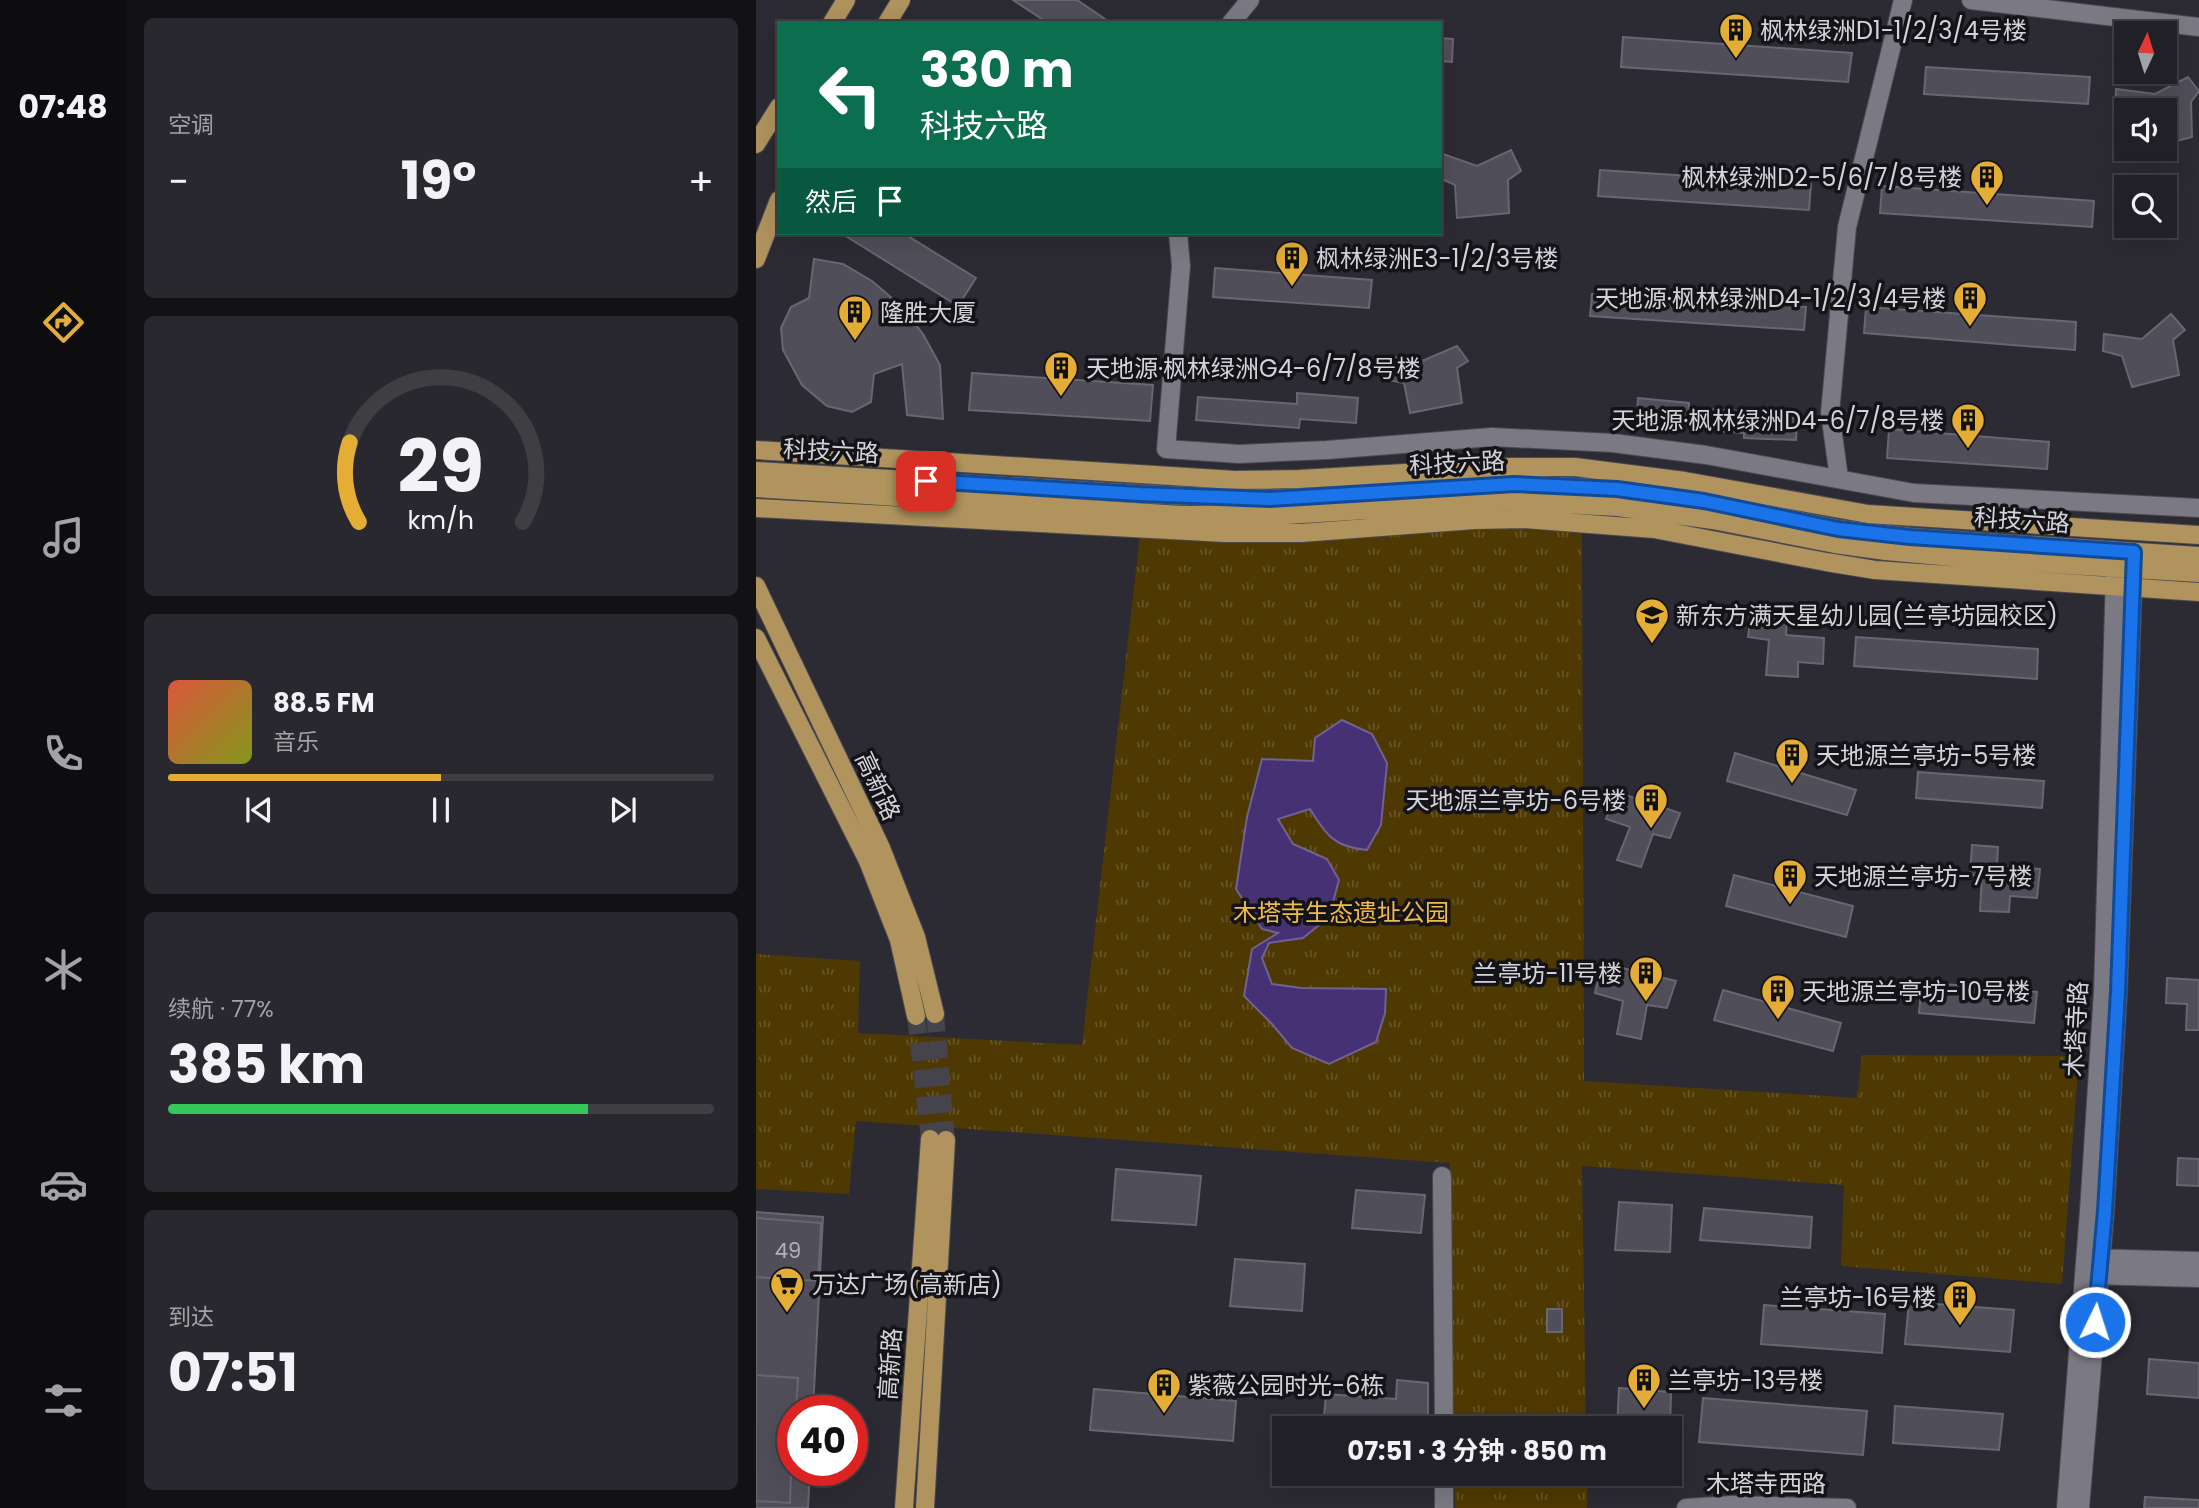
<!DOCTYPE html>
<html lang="zh">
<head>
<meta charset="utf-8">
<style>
  :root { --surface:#212026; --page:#29282e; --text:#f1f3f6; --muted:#a2a3a7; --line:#3e3e43; --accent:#e4ad35 }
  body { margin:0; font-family:Poppins,"Noto Sans SC",sans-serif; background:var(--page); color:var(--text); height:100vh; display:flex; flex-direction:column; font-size:26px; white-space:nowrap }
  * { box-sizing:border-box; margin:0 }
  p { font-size:23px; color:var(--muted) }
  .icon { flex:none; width:38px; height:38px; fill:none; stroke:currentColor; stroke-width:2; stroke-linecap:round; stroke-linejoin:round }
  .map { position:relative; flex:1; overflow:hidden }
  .details { display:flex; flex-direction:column; gap:18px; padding:18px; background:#121215; width:630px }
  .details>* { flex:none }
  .top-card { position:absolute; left:21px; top:21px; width:665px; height:214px; border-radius:0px; box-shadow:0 7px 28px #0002,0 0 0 2px var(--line); background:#0b6e4f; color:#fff; overflow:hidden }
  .needle { width:46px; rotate:4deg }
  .tools { position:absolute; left:1358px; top:21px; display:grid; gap:14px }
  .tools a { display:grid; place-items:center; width:63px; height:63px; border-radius:0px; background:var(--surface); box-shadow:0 7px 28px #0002,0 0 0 2px var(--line); font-size:35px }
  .speed { position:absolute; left:21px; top:1395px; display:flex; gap:14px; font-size:35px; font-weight:700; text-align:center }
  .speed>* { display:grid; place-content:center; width:91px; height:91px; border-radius:50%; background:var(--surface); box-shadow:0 7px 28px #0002,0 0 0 2px var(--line); line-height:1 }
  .speed .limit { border:10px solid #d22; background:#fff; color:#111 }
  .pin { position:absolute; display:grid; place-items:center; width:60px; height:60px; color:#fff; margin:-30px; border-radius:14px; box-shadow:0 4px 10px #0006 }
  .me { position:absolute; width:77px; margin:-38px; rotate:4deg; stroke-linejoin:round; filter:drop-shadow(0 0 5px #0008) }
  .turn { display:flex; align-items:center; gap:24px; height:147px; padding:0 28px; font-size:32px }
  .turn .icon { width:91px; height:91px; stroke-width:2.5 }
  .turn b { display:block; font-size:49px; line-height:60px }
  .then { display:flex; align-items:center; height:66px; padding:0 28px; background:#0003; gap:14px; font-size:26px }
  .big { font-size:52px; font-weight:700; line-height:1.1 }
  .details .card { flex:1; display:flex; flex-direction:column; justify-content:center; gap:10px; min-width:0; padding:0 24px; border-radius:10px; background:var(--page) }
  .details .dial { align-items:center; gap:0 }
  .dial svg { height:182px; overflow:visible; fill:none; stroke:var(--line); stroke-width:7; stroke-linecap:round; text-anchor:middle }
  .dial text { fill:var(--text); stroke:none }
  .song { display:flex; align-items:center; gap:21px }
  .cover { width:84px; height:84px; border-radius:10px; background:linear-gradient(135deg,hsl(10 70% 55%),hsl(70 70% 35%)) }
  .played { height:7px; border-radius:4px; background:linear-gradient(90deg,var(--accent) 50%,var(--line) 50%) }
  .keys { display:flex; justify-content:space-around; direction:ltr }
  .heat { display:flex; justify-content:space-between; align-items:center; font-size:38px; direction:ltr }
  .charge { height:10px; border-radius:5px; background:linear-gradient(90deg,#34c759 77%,var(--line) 0) }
  .trip { position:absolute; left:516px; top:1416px; width:410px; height:70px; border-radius:0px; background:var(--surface); box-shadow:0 7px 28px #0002,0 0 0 2px var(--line); font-weight:700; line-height:70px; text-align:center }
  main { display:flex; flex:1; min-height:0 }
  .tab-bar { display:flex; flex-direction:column; width:126px; justify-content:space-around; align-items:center; background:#0d0d0f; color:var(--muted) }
  .tab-bar .icon { width:49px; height:49px }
  .tab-bar .current { color:var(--accent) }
  .tab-bar b { font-size:32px; color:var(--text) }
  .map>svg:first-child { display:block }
  .grass { fill:url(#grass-tufts) }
  .water { fill:#453174; stroke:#706292; stroke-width:2 }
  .building { fill:#504e58; stroke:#686671; stroke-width:2 }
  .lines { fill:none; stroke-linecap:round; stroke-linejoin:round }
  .major-tunnel { stroke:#45444c; stroke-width:18; stroke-dasharray:18 9; stroke-linecap:butt }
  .minor-casing { stroke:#4a4950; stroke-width:20 }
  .major-casing { stroke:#4a4950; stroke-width:20 }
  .minor { stroke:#7b7983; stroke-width:18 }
  .major { stroke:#b0935d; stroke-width:18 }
  .route-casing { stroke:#114b97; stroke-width:18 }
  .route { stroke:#1a73e8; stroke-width:12 }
  .labels { text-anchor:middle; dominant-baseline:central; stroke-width:7; stroke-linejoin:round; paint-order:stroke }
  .number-label { font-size:21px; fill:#b3b2b9 }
  .poi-label { font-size:24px; fill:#d4d3d9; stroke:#141418; text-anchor:start }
  .street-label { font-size:24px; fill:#d4d3d9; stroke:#141418 }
  .park-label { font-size:24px; fill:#f1bb4a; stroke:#141418 }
</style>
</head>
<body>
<main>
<nav class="tab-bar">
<b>07:48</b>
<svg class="icon current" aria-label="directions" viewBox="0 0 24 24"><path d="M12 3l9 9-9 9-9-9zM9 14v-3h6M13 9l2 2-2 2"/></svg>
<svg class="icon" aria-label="music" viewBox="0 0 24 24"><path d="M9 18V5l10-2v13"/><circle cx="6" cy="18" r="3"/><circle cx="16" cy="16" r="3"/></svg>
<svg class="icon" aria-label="phone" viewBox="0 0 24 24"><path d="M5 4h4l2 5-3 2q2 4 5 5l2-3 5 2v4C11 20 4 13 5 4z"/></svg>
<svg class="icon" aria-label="climate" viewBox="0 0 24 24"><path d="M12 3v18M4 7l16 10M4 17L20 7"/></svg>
<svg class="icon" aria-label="car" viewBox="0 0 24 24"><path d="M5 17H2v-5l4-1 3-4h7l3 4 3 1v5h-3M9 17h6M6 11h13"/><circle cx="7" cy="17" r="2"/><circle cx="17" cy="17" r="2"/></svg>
<svg class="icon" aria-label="filters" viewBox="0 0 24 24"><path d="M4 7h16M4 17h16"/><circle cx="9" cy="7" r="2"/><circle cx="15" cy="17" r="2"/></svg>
</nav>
<section class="details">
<div class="card"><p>空调</p>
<div class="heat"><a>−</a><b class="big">19°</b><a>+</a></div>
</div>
<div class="card dial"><svg viewBox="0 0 100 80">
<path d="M14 69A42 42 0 1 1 86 69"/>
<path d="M14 69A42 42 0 0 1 10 34" stroke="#e4ad35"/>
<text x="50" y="56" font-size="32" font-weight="700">29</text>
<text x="50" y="72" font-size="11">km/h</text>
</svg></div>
<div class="card">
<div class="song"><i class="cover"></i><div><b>88.5 FM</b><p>音乐</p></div></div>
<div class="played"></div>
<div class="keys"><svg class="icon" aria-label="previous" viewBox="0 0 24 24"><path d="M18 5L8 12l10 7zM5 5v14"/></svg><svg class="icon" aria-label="pause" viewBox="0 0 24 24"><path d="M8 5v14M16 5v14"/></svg><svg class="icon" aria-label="next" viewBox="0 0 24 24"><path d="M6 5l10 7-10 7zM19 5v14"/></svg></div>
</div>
<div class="card"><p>续航 · 77%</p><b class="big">385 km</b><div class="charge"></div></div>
<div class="card"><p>到达</p><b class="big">07:51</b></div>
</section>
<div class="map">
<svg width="1443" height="1508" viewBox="0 0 1443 1508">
  <defs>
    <pattern id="grass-tufts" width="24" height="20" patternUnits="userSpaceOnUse" patternTransform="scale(1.75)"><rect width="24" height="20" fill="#4f3903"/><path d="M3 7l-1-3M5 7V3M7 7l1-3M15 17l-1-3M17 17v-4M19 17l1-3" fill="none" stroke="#675527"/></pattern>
  </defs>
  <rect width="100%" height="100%" fill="#2c2b33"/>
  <path class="grass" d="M 745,527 L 826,533 L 828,1081 L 1101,1098 L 1106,1055 L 1323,1056 L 1306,1284 L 1085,1266 L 1088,1185 L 826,1166 L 830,1428 L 698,1428 L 694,1163 L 100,1121 L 93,1194 L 0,1189 L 0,954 L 104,961 L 102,1033 L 326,1045 L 384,535 Z
    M 698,1474 L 831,1474 L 831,1508 L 699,1508 Z"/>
  <path class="water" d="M 586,720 L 616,734 L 631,763 L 625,825 L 611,850 C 578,847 570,835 554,809 L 522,819 L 537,844 L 571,859 L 583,880 L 573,917 L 547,938 L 513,943 L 506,958 L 516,984 L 546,988 L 630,989 L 629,1013 L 620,1042 L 573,1064 L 536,1048 L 516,1024 L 488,996 L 496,949 L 522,933 L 506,929 L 480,889 L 491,817 L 506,759 L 557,761 L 559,738 Z"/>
  <path class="building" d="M 257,0 L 321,0 L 355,23 L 292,23 Z
    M 867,37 L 1096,53 L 1092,82 L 865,67 Z
    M 684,38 L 697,39 L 696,62 L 684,61 Z
    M 1170,67 L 1334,77 L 1332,104 L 1168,94 Z
    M 1432,77 L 1443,91 L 1435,102 L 1436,137 L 1409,144 L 1409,110 L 1370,110 L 1370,115 L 1359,113 L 1360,89 L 1399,94 Z
    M 755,150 L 765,171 L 752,180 L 753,213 L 701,218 L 699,185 L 684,178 L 684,153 L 721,166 Z
    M 844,170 L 1055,184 L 1053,210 L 842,196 Z
    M 1126,186 L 1338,201 L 1336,227 L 1124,213 Z
    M 89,233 L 147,233 L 220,278 L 202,306 L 88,235 Z
    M 58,259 L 87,264 L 116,281 L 145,306 L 167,334 L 184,365 L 187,419 L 151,415 L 146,364 L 118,374 L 115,402 L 96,412 L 71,406 L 46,385 L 27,350 L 25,328 L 35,307 L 53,298 Z
    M 459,268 L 616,280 L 613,308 L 457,297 Z
    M 836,294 L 1050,307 L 1048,330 L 834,316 Z
    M 1110,307 L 1320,322 L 1319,350 L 1108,333 Z
    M 1415,314 L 1429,330 L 1417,340 L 1423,375 L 1376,387 L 1366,356 L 1347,351 L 1348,334 L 1386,339 Z
    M 701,346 L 712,361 L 701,368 L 706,403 L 654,413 L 648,383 L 627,379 L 628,356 L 666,361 Z
    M 216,373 L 397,385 L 394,421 L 213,410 Z
    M 541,393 L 602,398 L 600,423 L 544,419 L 543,428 L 440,420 L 442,397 L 541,404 Z
    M 882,398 L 933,403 L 933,408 L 982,411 L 982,416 L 1041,418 L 1040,440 L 988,438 L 988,433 L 935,429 L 935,422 L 881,418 Z
    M 1133,429 L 1293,442 L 1291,469 L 1131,458 Z
    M 995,616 L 1031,618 L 1030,635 L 1068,638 L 1067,664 L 1042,662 L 1042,677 L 1010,675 L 1013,640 L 992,637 Z
    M 1100,637 L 1282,649 L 1281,679 L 1098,666 Z
    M 979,753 L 1100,790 L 1091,815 L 971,781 Z
    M 1162,772 L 1288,781 L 1286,808 L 1160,798 Z
    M 860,792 L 924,813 L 914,838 L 897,834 L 885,867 L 861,860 L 874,827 L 850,819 Z
    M 1216,845 L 1242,847 L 1241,866 L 1284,869 L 1281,898 L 1254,896 L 1253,912 L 1224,911 L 1226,876 L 1214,875 Z
    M 978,875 L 1097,906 L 1090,937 L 970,906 Z
    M 846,963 L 920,981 L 911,1008 L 891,1005 L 885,1039 L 861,1034 L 867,1001 L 839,993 Z
    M 1411,978 L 1443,980 L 1443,1030 L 1430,1030 L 1431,1004 L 1410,1003 Z
    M 1166,982 L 1281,992 L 1278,1023 L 1163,1013 Z
    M 967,990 L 1085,1023 L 1077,1051 L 958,1020 Z
    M 1422,1158 L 1443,1159 L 1443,1186 L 1421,1185 Z
    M 360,1169 L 445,1176 L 440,1225 L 356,1220 Z
    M 600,1190 L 669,1195 L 665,1233 L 596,1228 Z
    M 863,1202 L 916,1205 L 914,1252 L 859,1250 Z
    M 948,1208 L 1056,1217 L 1054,1248 L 944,1240 Z
    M 0,1212 L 67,1217 L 57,1410 L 37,1410 L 37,1470 L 54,1470 L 52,1508 L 0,1508 Z
    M 0,1218 L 65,1223 L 62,1281 L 0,1277 Z
    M 479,1259 L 549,1264 L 546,1311 L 474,1306 Z
    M 1153,1302 L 1258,1310 L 1254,1352 L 1149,1344 Z
    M 1008,1305 L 1129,1314 L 1126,1353 L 1005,1344 Z
    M 791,1309 L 806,1309 L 806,1332 L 791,1332 Z
    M 1393,1359 L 1443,1363 L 1443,1398 L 1391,1394 Z
    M 0,1375 L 42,1378 L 40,1410 L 37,1410 L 34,1503 L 0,1501 Z
    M 641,1380 L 672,1383 L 672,1426 L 621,1422 L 621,1428 L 567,1428 L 570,1394 L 640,1399 Z
    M 863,1388 L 915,1392 L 914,1431 L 914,1428 L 861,1428 Z
    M 338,1389 L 480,1401 L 477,1441 L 334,1430 Z
    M 947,1398 L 1111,1411 L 1107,1455 L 943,1442 Z
    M 1139,1406 L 1247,1414 L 1243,1450 L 1137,1443 Z
    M 1389,1497 L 1443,1500 L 1443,1508 L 1388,1508 Z"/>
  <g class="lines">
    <path class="major-tunnel" d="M 179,1014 L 190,1140
      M 160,1016 L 174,1139"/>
    <g class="minor-casing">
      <path id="minor" d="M 1215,0 L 1443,27
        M 475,23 L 494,0
        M 422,233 L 425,266 L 410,449 L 483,454 L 571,450 L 736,437 L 857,443 L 950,455 L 1158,493 L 1443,508
        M 1083,478 L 1074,413 L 1091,227 L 1147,0
        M 686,1176 L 688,1428
        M 1335,1258 L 1443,1261
        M 1334,1275 L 1443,1278
        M 688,1474 L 688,1508
        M 930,1508 L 976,1505 L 1091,1508
        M 1310,1508 L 1333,1211 L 1347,992 L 1359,572
        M 1324,1508 L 1349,1211 L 1362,992 L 1378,554"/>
    </g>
    <g class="major-casing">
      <path id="major" d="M 76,23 L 90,0
        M 131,23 L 145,0
        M 0,144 L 23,107
        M 0,259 L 23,200
        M 0,450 L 479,480 L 543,479 L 754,467 L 819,467 L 929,481 L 1112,514 L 1443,535
        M 0,471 L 384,494 L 514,499 L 758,484 L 861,489 L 948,501 L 1082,529 L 1154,537 L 1443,556
        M 0,488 L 425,515 L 531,515 L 751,501 L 862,507 L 957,520 L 1079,544 L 1130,551 L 1218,559 L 1443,573
        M 0,508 L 469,533 L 545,533 L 718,520 L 767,519 L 898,529 L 1070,562 L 1119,570 L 1443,592
        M 0,586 L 125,848 L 160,937 L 179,1014
        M 0,638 L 112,861 L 143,940 L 160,1016
        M 148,1508 L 174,1139
        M 169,1508 L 190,1140"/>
    </g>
    <use href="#minor" class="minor"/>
    <use href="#major" class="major"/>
  </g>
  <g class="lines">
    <g class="route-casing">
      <path id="route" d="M 170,481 L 384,494 L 514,499 L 758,484 L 861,489 L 948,501 L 1082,529 L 1154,537 L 1378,552 L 1362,992 L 1349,1211 L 1339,1322"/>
    </g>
    <use href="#route" class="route"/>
  </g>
  <defs>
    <g id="building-pin" transform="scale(1.75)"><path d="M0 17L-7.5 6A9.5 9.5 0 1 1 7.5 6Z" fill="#e4ad35" stroke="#141418"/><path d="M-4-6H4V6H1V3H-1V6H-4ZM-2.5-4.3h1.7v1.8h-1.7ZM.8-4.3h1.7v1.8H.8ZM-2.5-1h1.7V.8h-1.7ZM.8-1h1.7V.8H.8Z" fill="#111"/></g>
    <g id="school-pin" transform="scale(1.75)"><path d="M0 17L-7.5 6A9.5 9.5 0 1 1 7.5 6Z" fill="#e4ad35" stroke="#141418"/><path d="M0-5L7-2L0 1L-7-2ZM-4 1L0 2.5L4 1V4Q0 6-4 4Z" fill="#111"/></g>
    <g id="supermarket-pin" transform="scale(1.75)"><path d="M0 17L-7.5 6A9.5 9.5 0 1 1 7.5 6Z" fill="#e4ad35" stroke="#141418"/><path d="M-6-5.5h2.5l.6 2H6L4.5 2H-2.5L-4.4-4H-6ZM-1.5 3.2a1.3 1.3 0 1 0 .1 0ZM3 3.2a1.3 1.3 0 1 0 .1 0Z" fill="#111"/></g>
  </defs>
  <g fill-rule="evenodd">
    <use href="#building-pin" x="980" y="30"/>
    <use href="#building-pin" x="1231" y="177"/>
    <use href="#building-pin" x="536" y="258"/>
    <use href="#building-pin" x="1214" y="298"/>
    <use href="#building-pin" x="99" y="312"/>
    <use href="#building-pin" x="305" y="368"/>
    <use href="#building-pin" x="1212" y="420"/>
    <use href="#school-pin" x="896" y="615"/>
    <use href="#building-pin" x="1036" y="755"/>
    <use href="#building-pin" x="895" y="800"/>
    <use href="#building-pin" x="1034" y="876"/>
    <use href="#building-pin" x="890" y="973"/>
    <use href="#building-pin" x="1022" y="991"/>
    <use href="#supermarket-pin" x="31" y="1284"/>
    <use href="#building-pin" x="1204" y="1297"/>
    <use href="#building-pin" x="888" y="1380"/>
    <use href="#building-pin" x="408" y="1385"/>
  </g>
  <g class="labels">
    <g class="number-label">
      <text x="32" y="1250">49</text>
    </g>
    <g class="poi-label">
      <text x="1004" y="30">枫林绿洲D1-1/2/3/4号楼</text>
      <text x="1206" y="177" text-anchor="end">枫林绿洲D2-5/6/7/8号楼</text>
      <text x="560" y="258">枫林绿洲E3-1/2/3号楼</text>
      <text x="1190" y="298" text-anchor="end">天地源·枫林绿洲D4-1/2/3/4号楼</text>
      <text x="124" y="312">隆胜大厦</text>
      <text x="330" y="368">天地源·枫林绿洲G4-6/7/8号楼</text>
      <text x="1188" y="420" text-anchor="end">天地源·枫林绿洲D4-6/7/8号楼</text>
      <text x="920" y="615">新东方满天星幼儿园(兰亭坊园校区)</text>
      <text x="1060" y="755">天地源兰亭坊-5号楼</text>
      <text x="870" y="800" text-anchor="end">天地源兰亭坊-6号楼</text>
      <text x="1058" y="876">天地源兰亭坊-7号楼</text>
      <text x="866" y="973" text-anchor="end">兰亭坊-11号楼</text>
      <text x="1046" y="991">天地源兰亭坊-10号楼</text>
      <text x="56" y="1284">万达广场(高新店)</text>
      <text x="1180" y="1297" text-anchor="end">兰亭坊-16号楼</text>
      <text x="912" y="1380">兰亭坊-13号楼</text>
      <text x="432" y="1385">紫薇公园时光-6栋</text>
    </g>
    <g class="street-label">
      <text transform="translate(75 451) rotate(3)">科技六路</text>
      <text transform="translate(701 463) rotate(-3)">科技六路</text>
      <text transform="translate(1266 520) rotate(4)">科技六路</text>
      <text transform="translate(122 786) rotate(65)">高新路</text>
      <text transform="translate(1320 1029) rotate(-87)">木塔寺路</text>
      <text transform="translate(134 1364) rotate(-86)">高新路</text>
      <text x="1010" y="1483">木塔寺西路</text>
    </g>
    <g class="park-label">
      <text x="585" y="912">木塔寺生态遗址公园</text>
    </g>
  </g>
</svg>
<div class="tools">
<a><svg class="needle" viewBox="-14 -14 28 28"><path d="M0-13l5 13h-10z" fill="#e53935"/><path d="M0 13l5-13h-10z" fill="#a2a3a7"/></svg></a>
<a><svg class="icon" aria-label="sound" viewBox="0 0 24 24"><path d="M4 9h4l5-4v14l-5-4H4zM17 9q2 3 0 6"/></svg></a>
<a><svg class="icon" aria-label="search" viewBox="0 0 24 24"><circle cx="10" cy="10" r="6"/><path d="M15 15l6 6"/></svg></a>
</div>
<div class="speed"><div class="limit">40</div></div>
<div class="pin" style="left:170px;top:481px;background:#d93025"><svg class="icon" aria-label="arrive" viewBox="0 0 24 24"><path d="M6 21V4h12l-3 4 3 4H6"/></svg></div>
<svg class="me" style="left:1339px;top:1322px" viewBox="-20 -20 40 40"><circle r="17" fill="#1a73e8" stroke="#fff" stroke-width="3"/><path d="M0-11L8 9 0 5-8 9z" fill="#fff"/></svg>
<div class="trip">07:51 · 3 分钟 · 850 m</div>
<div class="top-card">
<div class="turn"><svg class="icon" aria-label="left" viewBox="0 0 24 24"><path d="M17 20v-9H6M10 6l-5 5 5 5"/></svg><div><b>330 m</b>科技六路</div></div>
<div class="then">然后<svg class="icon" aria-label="arrive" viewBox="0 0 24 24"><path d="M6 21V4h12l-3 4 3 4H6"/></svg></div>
</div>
</div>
</main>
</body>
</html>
